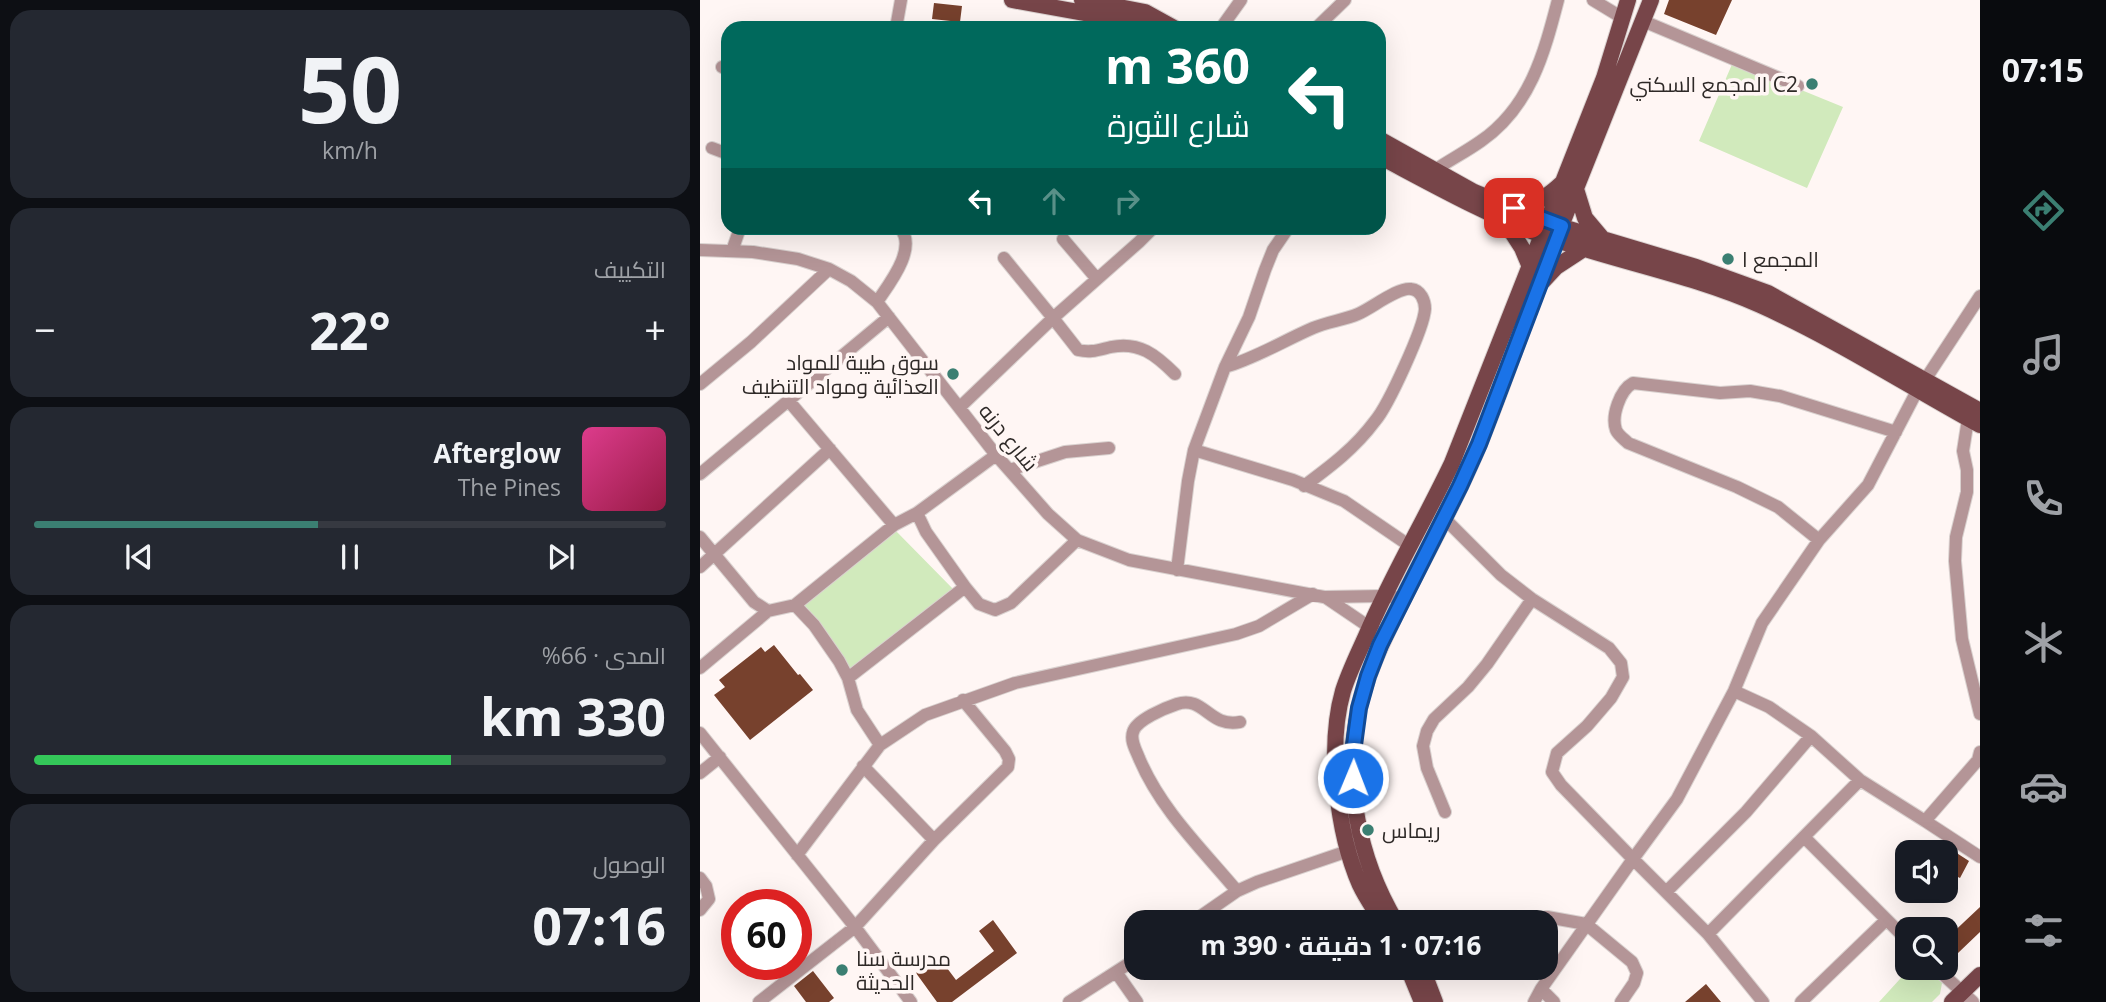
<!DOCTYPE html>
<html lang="ar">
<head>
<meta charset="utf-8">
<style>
  :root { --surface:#171b24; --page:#242831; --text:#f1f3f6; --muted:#9ea1a6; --line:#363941; --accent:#3b7f72 }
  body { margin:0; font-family:"Open Sans",Cairo,sans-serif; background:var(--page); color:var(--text); direction:rtl; height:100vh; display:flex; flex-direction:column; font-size:26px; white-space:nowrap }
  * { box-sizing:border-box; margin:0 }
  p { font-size:23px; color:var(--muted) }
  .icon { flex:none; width:38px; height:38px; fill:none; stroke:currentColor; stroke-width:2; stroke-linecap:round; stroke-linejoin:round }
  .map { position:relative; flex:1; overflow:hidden; direction:ltr }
  .side { display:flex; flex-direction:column; gap:10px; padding:10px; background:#0d0f14; width:700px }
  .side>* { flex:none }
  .banner { position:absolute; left:21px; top:21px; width:665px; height:214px; border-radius:21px; box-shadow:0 7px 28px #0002; direction:rtl; background:#00695c; color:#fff; overflow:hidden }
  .tools { position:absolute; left:1195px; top:840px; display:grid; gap:14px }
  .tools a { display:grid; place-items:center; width:63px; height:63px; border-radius:14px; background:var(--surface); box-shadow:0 7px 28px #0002; font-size:35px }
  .speed { position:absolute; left:21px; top:889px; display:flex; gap:14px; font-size:35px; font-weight:700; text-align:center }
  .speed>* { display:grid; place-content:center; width:91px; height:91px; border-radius:50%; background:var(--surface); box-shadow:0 7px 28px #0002; line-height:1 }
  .speed .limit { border:10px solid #d22; background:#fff; color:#111 }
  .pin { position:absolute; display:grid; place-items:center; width:60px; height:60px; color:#fff; margin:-30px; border-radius:14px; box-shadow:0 4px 10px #0006 }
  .me { position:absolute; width:77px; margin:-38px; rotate:1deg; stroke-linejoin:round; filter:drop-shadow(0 0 5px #0008) }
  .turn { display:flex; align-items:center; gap:24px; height:147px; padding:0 21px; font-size:32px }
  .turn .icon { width:91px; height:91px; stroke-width:2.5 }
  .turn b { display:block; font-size:49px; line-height:60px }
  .lanes { display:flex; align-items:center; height:66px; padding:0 21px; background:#0003; justify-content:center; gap:35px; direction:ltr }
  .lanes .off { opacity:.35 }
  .big { font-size:52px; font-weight:700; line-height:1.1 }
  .side .card { flex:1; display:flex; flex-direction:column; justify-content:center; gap:10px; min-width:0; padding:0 24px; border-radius:21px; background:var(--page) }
  .side .dial { align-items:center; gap:0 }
  .dial b { font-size:91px; line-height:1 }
  .song { display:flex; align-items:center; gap:21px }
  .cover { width:84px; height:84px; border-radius:10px; background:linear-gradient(135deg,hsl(330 70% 55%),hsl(340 70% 35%)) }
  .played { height:7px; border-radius:4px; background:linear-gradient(90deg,var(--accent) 45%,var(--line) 45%) }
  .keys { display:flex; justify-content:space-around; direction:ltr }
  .heat { display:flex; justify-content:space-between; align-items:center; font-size:38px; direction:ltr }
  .charge { height:10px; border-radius:5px; background:linear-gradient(90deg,#34c759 66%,var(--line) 0) }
  .trip { position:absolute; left:424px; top:910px; width:434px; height:70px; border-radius:21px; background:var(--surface); box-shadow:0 7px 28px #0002; font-weight:700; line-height:70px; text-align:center; direction:rtl }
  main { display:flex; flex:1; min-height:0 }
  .dock { display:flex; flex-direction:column; width:126px; justify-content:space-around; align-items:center; background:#090b0e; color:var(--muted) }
  .dock .icon { width:49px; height:49px }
  .dock .selected { color:var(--accent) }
  .dock b { font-size:32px; color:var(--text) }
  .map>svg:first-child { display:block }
  .green { fill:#d1eabc }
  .building { fill:#77412d }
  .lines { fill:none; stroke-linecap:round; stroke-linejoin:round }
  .minor-casing { stroke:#d9d1cf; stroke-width:14 }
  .major-casing { stroke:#d9d1cf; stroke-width:18 }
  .minor { stroke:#b49597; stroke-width:12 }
  .major { stroke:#774549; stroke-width:16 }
  .route-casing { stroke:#114b97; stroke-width:18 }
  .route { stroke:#1a73e8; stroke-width:12 }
  .poi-dot { fill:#3b7f72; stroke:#fff6f4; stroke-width:2.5 }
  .labels { text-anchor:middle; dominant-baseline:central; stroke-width:7; stroke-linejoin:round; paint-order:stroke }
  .poi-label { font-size:21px; fill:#2e2927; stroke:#fff6f4; text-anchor:start }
  .street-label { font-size:21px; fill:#2e2927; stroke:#fff6f4 }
</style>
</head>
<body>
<main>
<nav class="dock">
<b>07:15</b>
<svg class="icon selected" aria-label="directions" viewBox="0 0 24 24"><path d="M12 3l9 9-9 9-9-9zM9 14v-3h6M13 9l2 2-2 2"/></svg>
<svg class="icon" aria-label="music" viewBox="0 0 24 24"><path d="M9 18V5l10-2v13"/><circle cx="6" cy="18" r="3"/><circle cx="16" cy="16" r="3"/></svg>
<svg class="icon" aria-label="phone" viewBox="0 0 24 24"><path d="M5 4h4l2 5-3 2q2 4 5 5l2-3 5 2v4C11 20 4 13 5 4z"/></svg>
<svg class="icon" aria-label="climate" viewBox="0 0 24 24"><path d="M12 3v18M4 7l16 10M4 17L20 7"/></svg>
<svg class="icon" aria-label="car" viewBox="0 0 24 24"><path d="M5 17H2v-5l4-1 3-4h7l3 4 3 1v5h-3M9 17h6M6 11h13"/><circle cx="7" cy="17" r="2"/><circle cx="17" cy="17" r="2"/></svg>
<svg class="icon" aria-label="filters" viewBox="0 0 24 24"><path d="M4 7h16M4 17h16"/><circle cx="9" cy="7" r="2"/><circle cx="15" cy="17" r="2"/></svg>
</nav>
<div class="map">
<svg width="1280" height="1002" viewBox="0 0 1280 1002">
  <rect width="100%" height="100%" fill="#fff6f4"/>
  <path class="green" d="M 1033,62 L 1143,107 L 1107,188 L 999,141 Z
    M 195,530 L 256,592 L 151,672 L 101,606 Z
    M 1210,968 L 1225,968 L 1242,983 L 1240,994 L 1232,1002 L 1179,1002 Z"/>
  <path class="building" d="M 969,0 L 1032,0 L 1016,35 L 964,14 Z
    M 234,3 L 262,6 L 260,22 L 232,19 Z
    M 74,645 L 98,675 L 100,674 L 113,690 L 50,740 L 14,695 L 25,687 L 19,680 L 61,647 L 65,652 Z
    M 1238,841 L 1269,861 L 1260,878 L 1246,871 L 1246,852 L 1232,852 Z
    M 1280,907 L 1280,932 L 1258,953 L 1246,939 Z
    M 293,920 L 317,953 L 252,1002 L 237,1002 L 216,973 L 238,956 L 256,980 L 294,951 L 279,931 Z
    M 113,971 L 134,998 L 129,1002 L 106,1002 L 94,986 Z
    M 1006,984 L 1021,1002 L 985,1002 Z"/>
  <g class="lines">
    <g class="minor-casing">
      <path id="minor" d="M 893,0 L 921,17
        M 943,21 L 1098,86
        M 196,28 L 201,0
        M 521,28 L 541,0
        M 616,28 L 645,0
        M 22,67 L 28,70
        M 12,148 L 28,154
        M 735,170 C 750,160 767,151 781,141 C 830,107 844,54 858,0
        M 363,239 L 397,279
        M 0,250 L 53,252 L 98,259 L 129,269 L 151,281 L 177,302 L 296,455 L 348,514 L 377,540 L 429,560 L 624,597 L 683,596 L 703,598
        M 32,251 L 40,228
        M 304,258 L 353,318 L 439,242 L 453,228
        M 177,302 C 189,284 218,248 200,228
        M 525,367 C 556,358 583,341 613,328 C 627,322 644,320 658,314 C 672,308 698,287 711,289 C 721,290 725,301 725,309 C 724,328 688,406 675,421 C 655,448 631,466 604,486
        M 1225,380 L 1280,296
        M 0,384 L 51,342 L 129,269
        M 88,400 L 194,525
        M 260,407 L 353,318 L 378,350 C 391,353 398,350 411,347 C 439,341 456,355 475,374
        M 1268,419 L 1263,451 L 1267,470 L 1267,492 L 1256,537 L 1255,561 L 1262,639 L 1280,714
        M 494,450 L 593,480 L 644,501 L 710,546
        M 310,470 L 365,452 L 409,448
        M 0,474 L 189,317
        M 744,518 L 801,575 L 832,599 L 909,648 L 921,663 L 923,677 L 911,698 L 887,726 L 857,753 L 852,772 L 861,785 L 933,859 L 841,989 L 854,1002
        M 0,537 L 54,602 L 68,611
        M 1119,540 L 1078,507 L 1037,487 L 928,443 C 924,439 918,435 916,430 C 911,416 920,390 933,383 L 1020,393 L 1050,391 L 1080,396 L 1196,432
        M 0,567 L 130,449
        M 477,570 L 488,481 L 494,450 L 525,367 L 549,317 L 565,270 L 573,250 L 588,228
        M 265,587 L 279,604 L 295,610 L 311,603 L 377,540
        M 625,597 L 684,637
        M 95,605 L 114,625 L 139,661 L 148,678 L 157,710 L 180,745
        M 0,668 L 68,611 L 95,605 L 194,525 L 217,513 L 296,455
        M 148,678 L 265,587 L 226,532 L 217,513
        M 1034,691 L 1069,707 L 1111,736 L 1160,780 L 1225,821 L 1278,760 L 1280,752
        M 0,733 L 155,927 L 211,1002
        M 163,766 L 234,840
        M 0,773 L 20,757
        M 745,812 L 727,768 L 723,746 L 727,731 L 734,719 L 768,687 L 787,664 L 832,599
        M 1225,821 L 1280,857
        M 1105,838 L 1208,941
        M 97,855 L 180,745 L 225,715 L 315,683 L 536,634 L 559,626 L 613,594
        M 0,878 L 6,886 L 9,899 L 0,910
        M 537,891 C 501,848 461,810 439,758 C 436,750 430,741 433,732 C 436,720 465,708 477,704 C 504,695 509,728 540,722
        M 966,892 L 1046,812 L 1111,736
        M 501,916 L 537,891 L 557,882 L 648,851
        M 491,922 L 501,916 L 508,922
        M 818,922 L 847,917 L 886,924 L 932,962 L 937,973 L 934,983 L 921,1002
        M 1008,934 L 933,859 L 977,799 L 1034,691 L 1062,623 L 1119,540 L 1168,485 L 1218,389
        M 1236,968 L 1273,1002
        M 416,972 L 437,1002
        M 59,1002 L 155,927 L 234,840 L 308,767 L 309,759 L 305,751 L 263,700
        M 369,1002 L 436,959
        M 834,1002 L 841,989
        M 1063,1002 L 1008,934 L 1160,780
        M 1101,1002 L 1185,921"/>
    </g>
    <g class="major-casing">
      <path id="major" d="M 312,0 L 406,17 L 443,28
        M 382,0 L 445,12 L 474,28
        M 679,139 L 774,192 L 849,223 L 996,267 L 1068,293 L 1280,411
        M 679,156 C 732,184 785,214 842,235 C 914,261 990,274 1060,305 C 1136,339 1207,385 1280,425
        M 876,189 L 885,218 L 901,237
        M 814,208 C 835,205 847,197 862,183
        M 804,220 L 822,248 L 830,267
        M 843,281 L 856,267 L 885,248
        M 682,922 C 675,910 666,898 660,885 C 637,832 627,747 643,691 C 649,672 658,654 666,636 C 691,577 724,522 752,463 L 904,78 L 928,0
        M 696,922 C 658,858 643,782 659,708 C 666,675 681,645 695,615 C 723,558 755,503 779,444 C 807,377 828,308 855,241 C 887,160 919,80 951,0
        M 708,968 L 722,1002
        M 722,968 L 735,1002
        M 1252,1002 L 1280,975"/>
    </g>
    <use href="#minor" class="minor"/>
    <use href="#major" class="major"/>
  </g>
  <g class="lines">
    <g class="route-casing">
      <path id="route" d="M 653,778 L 654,745 L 659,708 L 668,676 L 680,645 L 760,486 L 779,444 L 862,226 L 814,208"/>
    </g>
    <use href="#route" class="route"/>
  </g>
  <g class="poi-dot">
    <circle cx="1112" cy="84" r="7"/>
    <circle cx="1028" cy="259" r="7"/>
    <circle cx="253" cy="374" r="7"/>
    <circle cx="668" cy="830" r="7"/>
    <circle cx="142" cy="970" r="7"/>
  </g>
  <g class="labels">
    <g class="poi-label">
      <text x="1098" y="84" text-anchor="end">المجمع السكني C2</text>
      <text x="1042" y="259">المجمع ا</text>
      <text x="239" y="362" text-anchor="end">سوق طيبة للمواد<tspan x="239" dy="24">العذائية ومواد التنظيف</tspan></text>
      <text x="682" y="830">ريماس</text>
      <text x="156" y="958">مدرسة سنا<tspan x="156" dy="24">الحديثة</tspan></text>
    </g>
    <g class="street-label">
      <text transform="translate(309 437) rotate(51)">شارع درنه</text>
    </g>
  </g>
</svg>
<div class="tools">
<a><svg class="icon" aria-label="sound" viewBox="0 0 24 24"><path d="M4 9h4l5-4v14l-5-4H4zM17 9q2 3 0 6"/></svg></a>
<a><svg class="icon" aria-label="search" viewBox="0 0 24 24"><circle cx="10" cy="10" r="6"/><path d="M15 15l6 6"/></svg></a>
</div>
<div class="speed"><div class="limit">60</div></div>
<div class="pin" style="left:814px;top:208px;background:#d93025"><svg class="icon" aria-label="arrive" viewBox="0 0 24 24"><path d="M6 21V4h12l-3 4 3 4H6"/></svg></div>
<svg class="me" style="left:653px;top:778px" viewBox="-20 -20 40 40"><circle r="17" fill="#1a73e8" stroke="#fff" stroke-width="3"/><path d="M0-11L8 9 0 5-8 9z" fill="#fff"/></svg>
<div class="trip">07:16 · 1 دقيقة · 390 m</div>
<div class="banner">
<div class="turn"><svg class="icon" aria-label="left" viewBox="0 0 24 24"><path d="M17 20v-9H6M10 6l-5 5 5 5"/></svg><div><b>360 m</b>شارع الثورة</div></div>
<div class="lanes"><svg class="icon" aria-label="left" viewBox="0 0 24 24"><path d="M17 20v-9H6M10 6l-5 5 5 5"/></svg><svg class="icon off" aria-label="ahead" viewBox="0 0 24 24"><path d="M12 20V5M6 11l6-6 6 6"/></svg><svg class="icon off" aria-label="right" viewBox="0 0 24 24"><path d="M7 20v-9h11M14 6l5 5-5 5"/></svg></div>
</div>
</div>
<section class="side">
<div class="card dial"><b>50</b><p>km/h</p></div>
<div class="card"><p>التكييف</p>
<div class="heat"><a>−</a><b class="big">22°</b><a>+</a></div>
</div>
<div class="card">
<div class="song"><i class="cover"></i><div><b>Afterglow</b><p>The Pines</p></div></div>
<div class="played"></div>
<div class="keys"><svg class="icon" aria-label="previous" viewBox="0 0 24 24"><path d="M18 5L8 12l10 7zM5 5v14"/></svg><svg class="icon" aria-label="pause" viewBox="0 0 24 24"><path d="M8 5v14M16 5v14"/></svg><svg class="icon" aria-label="next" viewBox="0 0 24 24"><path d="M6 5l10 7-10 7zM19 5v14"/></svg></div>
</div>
<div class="card"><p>المدى · 66%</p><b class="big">330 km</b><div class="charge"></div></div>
<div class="card"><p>الوصول</p><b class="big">07:16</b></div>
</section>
</main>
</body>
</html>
